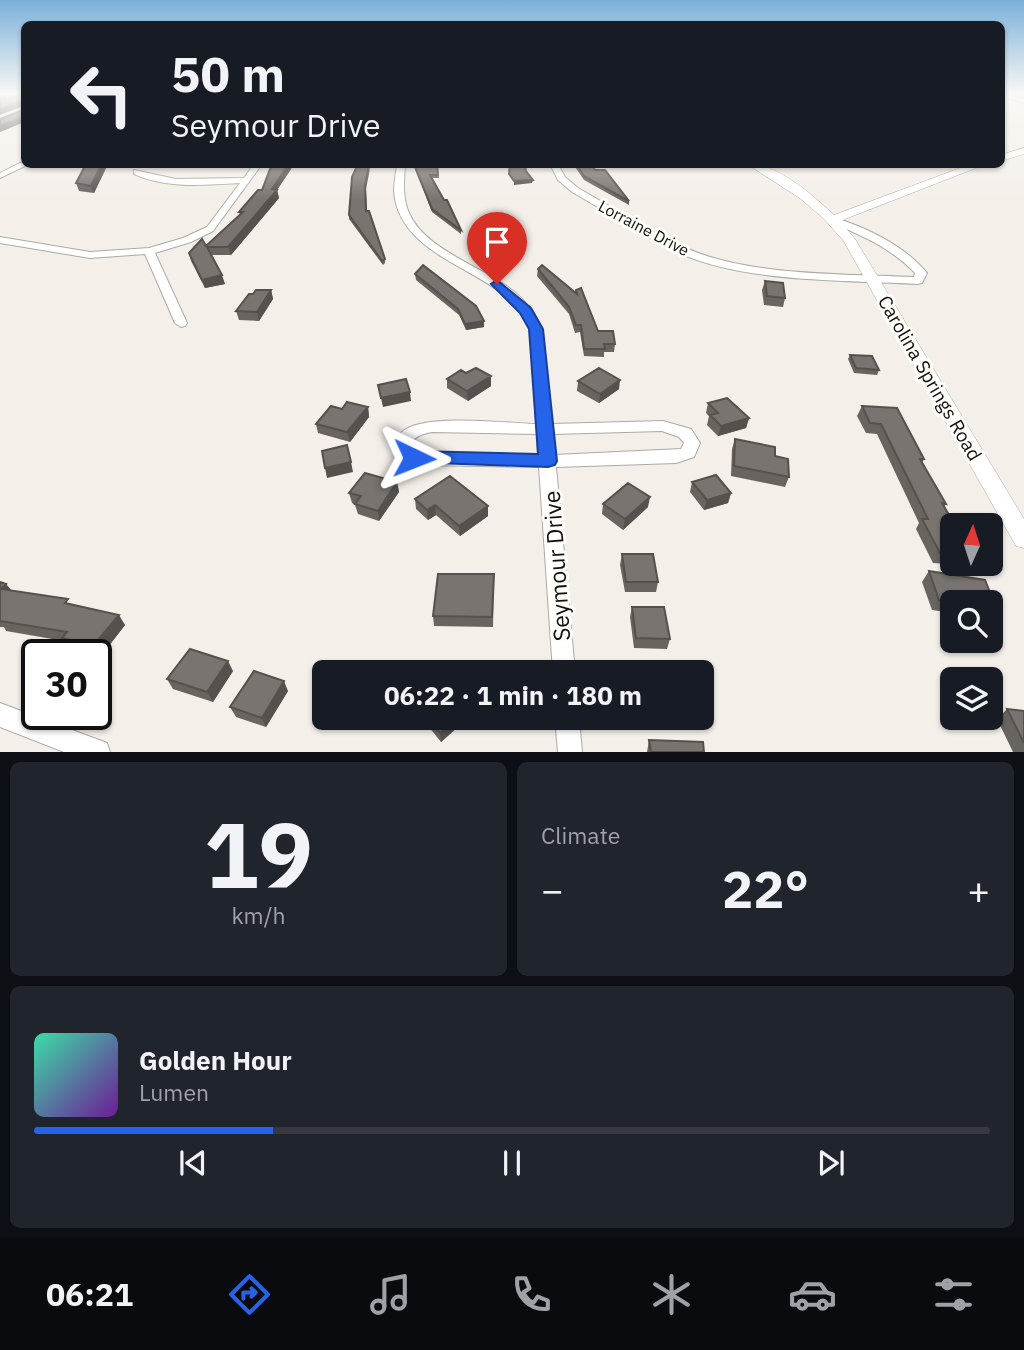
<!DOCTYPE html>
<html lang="en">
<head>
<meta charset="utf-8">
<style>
  :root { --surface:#171b24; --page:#20242c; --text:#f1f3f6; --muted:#9ea1a6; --line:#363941; --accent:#2563eb }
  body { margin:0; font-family:"IBM Plex Sans",sans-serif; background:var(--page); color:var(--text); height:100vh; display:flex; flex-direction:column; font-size:26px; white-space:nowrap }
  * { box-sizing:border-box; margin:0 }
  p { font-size:23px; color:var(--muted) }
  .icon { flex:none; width:38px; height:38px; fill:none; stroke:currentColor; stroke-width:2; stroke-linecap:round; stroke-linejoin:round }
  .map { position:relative; height:752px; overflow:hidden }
  .details { display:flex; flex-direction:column; gap:10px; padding:10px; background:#0d0f14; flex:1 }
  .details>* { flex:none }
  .hud { position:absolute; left:21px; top:21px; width:984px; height:147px; border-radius:10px; box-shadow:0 2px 5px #0004; background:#171b24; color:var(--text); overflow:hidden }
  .needle { width:46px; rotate:3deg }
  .fabs { position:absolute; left:940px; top:513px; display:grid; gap:14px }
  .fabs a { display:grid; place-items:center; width:63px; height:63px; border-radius:10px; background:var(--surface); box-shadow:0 2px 5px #0004; font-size:35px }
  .speed { position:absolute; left:21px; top:639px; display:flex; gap:14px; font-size:35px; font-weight:700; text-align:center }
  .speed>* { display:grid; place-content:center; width:91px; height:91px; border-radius:50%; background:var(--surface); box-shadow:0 2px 5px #0004; line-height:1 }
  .speed .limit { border:4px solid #111; border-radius:10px; background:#fff; color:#111 }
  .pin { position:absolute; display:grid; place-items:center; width:60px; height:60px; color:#fff; margin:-72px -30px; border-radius:50% 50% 50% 0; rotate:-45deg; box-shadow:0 0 7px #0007 }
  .pin .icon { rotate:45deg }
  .me { position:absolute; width:77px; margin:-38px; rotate:92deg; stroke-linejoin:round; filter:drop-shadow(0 0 5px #0008) }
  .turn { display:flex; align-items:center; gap:24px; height:147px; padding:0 35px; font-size:32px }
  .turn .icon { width:91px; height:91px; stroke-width:2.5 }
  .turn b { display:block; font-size:49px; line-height:60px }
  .big { font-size:52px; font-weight:800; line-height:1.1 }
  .details .widget { flex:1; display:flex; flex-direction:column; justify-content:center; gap:10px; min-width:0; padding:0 24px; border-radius:10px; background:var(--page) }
  .details .dial { align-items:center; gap:0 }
  .dial b { font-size:91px; line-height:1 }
  .song { display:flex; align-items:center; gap:21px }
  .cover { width:84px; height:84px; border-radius:10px; background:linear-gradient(135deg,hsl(160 70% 55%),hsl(280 70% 35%)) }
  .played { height:7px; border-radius:4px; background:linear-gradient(90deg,var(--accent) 25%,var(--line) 25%) }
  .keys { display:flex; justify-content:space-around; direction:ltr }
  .heat { display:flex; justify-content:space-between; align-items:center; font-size:38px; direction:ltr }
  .details .tiles { flex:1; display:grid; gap:10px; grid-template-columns:1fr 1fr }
  .widget:last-child { grid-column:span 2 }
  .trip { position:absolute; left:312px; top:660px; width:402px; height:70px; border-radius:10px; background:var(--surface); box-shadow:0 2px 5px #0004; font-weight:800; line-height:70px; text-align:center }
  .tab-bar { display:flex; height:112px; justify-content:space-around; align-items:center; background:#090b0e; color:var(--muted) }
  .tab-bar .icon { width:49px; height:49px }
  .tab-bar .active { color:var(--accent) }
  .tab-bar b { font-size:32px; color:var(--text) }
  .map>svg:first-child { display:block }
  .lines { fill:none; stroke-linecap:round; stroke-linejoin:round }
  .minor-casing { stroke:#aea9a3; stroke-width:2 }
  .tertiary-casing { stroke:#aea9a3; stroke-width:1 }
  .minor { fill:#fff; fill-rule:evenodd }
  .tertiary { fill:#fff; fill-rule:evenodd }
  .wall { fill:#68645f }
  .shaded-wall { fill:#55514e }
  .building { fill:#79746f; stroke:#55514e; stroke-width:2 }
  .route { fill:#2563eb; stroke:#184099; stroke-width:2 }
  .labels { text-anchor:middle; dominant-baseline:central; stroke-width:6; stroke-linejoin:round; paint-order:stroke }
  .far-street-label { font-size:16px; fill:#13110f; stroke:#fffdfa }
  .street-label { font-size:19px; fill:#13110f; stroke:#fffdfa }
  .near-street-label { font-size:23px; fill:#13110f; stroke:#fffdfa }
</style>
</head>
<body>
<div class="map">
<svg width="1024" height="752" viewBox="0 0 1024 752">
  <rect width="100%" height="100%" fill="#f4efe9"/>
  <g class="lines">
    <g class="minor-casing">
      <path id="minor" d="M 1001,95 L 1024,99 L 1024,103 L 1001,96 Z
        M 20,163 L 27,165 L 0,178 L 0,173 Z
        M 254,164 L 262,164 L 213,231 L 191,242 L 155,253 L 187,323 L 185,326 L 181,327 L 175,323 L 145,254 L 90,258 L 0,243 L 0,237 L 90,252 L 149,248 L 183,238 L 207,227 L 240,183 C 204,185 167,189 134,174 L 134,170 L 176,179 L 244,178 Z
        M 397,164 L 405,164 C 404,181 402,197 409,213 C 425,251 486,267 517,294 C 528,304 536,316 542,329 L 551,424 L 663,421 L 691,429 L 700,443 L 694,457 L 676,463 L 556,467 L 575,672 L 553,672 L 539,467 L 421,465 L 401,459 L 393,446 C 396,439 399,433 406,429 C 431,414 505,423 536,424 L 530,329 C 524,318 518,307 508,298 C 471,266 398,250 394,191 C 394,183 396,173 397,164 ZM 662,431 L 679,437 L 684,443 L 681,449 L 554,455 L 552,434 ZM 432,432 L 537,434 L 538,455 L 421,453 L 413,451 L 409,446 C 414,436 422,434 432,432 Z
        M 550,164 L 558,164 L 565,177 L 578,188 C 614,208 649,232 686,248 C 748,276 846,274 914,277 L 915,273 C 891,248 861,235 830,222 L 828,220 L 833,217 C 867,228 904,245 927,273 L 922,283 L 918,284 C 845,280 746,283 679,253 C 645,238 606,211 572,192 L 558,180 Z
        M 0,703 L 107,743 L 110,752 L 64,752 L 0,727 Z
        M 555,718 L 579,718 L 582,752 L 558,752 Z"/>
    </g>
    <g class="tertiary-casing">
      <path id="tertiary" d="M 1024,148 L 1024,154 L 1001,161 L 1001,155 Z
        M 747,164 C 779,164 812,195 834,215 L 971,164 L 986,164 L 840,221 L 855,239 L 1024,519 L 1024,548 L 1016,546 L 843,240 L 824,219 L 801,199 Z"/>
    </g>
    <use href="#minor" class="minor"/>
    <use href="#tertiary" class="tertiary"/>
  </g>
  <path class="wall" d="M 0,95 L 24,95 L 24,122 L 0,132 L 0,119 L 23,110 L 24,106 L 4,97 L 0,97 Z
    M 86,164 L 108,164 L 94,193 L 79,191 L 76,183 Z
    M 272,164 L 293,164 L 291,169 L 277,190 L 279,198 L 231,255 L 211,255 L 225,284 L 205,288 L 191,261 L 189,253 L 206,246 L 240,215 L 239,212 L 262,190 Z
    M 437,164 L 439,178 L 431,178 L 461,230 L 461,234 L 432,212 L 416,170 L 415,167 Z
    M 573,164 L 592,164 L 595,170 L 629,201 L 629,205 L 584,180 Z
    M 370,169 L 366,189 L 367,211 L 385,259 L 385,263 L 383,265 L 349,219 L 349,215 Z
    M 538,269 L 576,293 L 576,290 L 598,331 L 615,344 L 614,352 L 604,352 L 604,357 L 584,356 L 580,332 L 575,333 L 569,314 L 537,276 Z
    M 415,274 L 484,321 L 484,327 L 466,330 L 459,315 L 416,280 Z
    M 765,281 L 785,298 L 783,307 L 764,305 L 762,290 Z
    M 271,290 L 273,299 L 259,321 L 239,320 L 236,311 L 253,294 Z
    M 850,355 L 879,370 L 877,375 L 854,373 L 848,359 Z
    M 466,373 L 491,386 L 468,401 L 447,388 L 447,379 Z
    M 578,381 L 619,389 L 599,403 L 577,391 Z
    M 708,403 L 749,418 L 746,428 L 718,436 L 707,425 L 709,416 L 706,413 Z
    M 862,406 L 924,459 L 922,463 L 946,504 L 944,507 L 952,525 L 952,564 L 966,564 L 965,565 L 933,563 L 916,529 L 919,523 L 877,434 L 866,433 L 857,416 Z
    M 368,407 L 369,417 L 350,442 L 318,433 L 316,424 L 342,409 Z
    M 735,439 L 775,456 L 789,477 L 785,487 L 731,476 L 732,449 Z
    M 397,482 L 399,492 L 379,521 L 358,514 L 355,505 L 352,503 L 349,493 Z
    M 692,482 L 731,493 L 728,503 L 704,510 L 690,492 Z
    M 415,499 L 488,516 L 460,536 L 436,515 L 428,520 L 416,509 Z
    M 603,504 L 648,507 L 623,530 L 602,514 Z
    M 622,554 L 658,582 L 656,592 L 625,592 L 620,565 Z
    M 929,571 L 985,580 L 997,610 L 990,618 L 990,602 L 952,602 L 952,613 L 932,610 L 922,582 Z
    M 494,574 L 493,627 L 434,626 L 433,616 Z
    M 0,582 L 6,584 L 11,590 L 72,604 L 125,625 L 101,656 L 70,648 L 64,641 L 6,631 L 4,627 L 0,627 Z
    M 632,607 L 670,639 L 667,649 L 634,648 L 630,617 Z
    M 233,671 L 213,702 L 173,689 L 167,679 Z
    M 288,691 L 266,727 L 236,717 L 230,707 Z
    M 1007,709 L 1024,711 L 1024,752 L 1013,752 L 997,719 Z
    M 424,718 L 468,718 L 441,742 L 425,722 Z
    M 649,740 L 704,752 L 647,752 Z"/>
  <path class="shaded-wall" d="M 21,101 L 23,106 L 0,115 L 0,110 Z
    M 24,117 L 24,122 L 0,132 L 0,126 Z
    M 102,164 L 108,164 L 94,193 L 91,186 Z
    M 289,164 L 293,164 L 291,169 L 275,193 L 277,190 L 279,198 L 231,255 L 228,247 Z
    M 533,180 L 532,183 L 514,185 L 514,181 Z
    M 222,275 L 225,284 L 205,288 L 202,280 Z
    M 271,290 L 273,299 L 259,321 L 257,312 Z
    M 484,321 L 484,327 L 466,330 L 465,324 Z
    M 491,376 L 491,386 L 468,401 L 467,391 Z
    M 620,380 L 619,389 L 599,403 L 600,394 Z
    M 410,392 L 411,401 L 383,407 L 381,398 Z
    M 368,407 L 369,417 L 350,442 L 347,432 Z
    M 749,418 L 746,428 L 718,436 L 721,426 Z
    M 351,462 L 353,472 L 327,478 L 325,468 Z
    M 397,482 L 399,492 L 379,521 L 378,511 Z
    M 731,493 L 728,503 L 704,510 L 707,500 Z
    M 650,497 L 648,507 L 623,530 L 625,519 Z
    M 435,505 L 436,515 L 428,520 L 427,510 Z
    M 488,506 L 488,516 L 460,536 L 459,526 Z
    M 6,584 L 14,594 L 1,589 Z
    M 119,615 L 125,625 L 101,656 L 93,646 Z
    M 228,661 L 233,671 L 213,702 L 207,692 Z
    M 284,681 L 288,691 L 266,727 L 262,718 Z
    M 457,718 L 468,718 L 441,742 L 440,733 Z"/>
  <path class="building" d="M 12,95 L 24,95 L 24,104 L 21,101 L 0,110 L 0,99 Z
    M 24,105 L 24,117 L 0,126 L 0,119 L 23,110 Z
    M 86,164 L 102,164 L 91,186 L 76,183 Z
    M 272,164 L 289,164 L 272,189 L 277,190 L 228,247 L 207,247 L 222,275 L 202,280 L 189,253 L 202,239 L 206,246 L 243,212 L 239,212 L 258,190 L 262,190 Z
    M 423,164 L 437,164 L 438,175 L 430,175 L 444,200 L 447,200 L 461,230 L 432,209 L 415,167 Z
    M 510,164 L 525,164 L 526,171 L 533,180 L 514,181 L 509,174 Z
    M 576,164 L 592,164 L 595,170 L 605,170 L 629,201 L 584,176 Z
    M 357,166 L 369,166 L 365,186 L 366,211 L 369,211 L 385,259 L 382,261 L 349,215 L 352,177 Z
    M 423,265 L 476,306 L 484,321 L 465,324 L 458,309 L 415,274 Z
    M 542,265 L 577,294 L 576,290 L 581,288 L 598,331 L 613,331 L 615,344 L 604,344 L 605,349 L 584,349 L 581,325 L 576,325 L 569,307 L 538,269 Z
    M 765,281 L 783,283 L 785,298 L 767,296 Z
    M 256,290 L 271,290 L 257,312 L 236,311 L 249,294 L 253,294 Z
    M 850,355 L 872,356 L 879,370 L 856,368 Z
    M 476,368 L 491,376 L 467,391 L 447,379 L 461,370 L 466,373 Z
    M 599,368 L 620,380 L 600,394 L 578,381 Z
    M 406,379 L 410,392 L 381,398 L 378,385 Z
    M 727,398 L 749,418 L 721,426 L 710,415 L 718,413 L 708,403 Z
    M 347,402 L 368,407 L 347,432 L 316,424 L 331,406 L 342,409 Z
    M 862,406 L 897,408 L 924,459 L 920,459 L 946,504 L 942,503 L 955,525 L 952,525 L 952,553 L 940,553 L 922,519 L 928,519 L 881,424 L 870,423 Z
    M 735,439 L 775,447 L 775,456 L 788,459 L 789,477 L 734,466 Z
    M 347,445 L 351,462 L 325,468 L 322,451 Z
    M 365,473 L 397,482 L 378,511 L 355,504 L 361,496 L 349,493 Z
    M 716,475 L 731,493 L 707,500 L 692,482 Z
    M 450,476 L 488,506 L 459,526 L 435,505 L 427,510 L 415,499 Z
    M 628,483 L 650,497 L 625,519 L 603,504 Z
    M 622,554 L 653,554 L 658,582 L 626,582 Z
    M 929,571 L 985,580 L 997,610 L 990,609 L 990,602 L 952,602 L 939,600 Z
    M 438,574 L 494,574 L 492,617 L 433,616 Z
    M 0,582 L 6,584 L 1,589 L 68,599 L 65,603 L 119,615 L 93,646 L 62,638 L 67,632 L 0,621 Z
    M 632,607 L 664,607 L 670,639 L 636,638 Z
    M 190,649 L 228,661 L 207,692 L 167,679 Z
    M 643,667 L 679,668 L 680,672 L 644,672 Z
    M 254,671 L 284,681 L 262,718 L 230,707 Z
    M 1007,709 L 1024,711 L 1024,743 Z
    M 427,718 L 457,718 L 440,733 Z
    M 649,740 L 703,742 L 704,752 L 651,752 Z"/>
  <linearGradient id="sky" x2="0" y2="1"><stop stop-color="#7bb0d9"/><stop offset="0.47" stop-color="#faf8f5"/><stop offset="1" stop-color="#faf8f5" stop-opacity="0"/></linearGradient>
  <rect width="1024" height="200" fill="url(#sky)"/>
  <path class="route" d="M 497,280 L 531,308 L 543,329 L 557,461 L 555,465 L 548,467 L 407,462 L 404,458 L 407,453 L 414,451 L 538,454 L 529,329 L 520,313 L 491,284 Z"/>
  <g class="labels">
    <g class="far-street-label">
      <text transform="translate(644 228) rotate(28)">Lorraine Drive</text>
    </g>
    <g class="street-label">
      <text transform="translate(930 378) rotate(60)">Carolina Springs Road</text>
    </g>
    <g class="near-street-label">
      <text transform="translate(556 566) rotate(-94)">Seymour Drive</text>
    </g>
  </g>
</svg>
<div class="fabs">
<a><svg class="needle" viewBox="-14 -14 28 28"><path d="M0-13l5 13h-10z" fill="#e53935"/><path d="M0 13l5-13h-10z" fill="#9ea1a6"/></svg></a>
<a><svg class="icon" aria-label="search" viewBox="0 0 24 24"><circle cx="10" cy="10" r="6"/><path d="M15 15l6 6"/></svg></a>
<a><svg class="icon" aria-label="layers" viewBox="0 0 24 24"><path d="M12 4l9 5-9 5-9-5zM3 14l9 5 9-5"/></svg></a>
</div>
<div class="speed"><div class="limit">30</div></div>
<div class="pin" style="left:497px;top:284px;background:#d93025"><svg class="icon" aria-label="arrive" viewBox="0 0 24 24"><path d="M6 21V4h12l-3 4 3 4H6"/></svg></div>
<svg class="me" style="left:414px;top:458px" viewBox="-20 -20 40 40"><path d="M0-17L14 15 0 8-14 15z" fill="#2563eb" stroke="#fff" stroke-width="4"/></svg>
<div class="trip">06:22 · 1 min · 180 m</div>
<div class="hud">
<div class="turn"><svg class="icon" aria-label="left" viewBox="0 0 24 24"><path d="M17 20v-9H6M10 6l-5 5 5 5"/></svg><div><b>50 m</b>Seymour Drive</div></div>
</div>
</div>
<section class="details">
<div class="tiles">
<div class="widget dial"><b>19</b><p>km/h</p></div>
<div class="widget"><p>Climate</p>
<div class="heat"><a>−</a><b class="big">22°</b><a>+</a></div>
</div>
<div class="widget">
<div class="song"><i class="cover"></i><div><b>Golden Hour</b><p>Lumen</p></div></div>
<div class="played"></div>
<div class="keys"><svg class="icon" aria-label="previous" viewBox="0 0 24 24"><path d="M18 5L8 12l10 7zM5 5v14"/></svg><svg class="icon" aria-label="pause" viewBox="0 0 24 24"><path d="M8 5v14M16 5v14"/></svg><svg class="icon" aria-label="next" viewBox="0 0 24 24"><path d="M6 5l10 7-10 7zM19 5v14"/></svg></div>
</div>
</div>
</section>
<nav class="tab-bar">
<b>06:21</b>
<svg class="icon active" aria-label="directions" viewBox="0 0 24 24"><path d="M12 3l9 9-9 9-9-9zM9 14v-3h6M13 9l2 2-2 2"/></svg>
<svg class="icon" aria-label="music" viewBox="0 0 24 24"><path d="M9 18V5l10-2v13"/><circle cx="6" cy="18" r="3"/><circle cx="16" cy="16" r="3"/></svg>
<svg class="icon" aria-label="phone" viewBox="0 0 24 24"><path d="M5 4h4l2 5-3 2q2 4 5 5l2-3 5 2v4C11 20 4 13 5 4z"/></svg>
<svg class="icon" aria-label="climate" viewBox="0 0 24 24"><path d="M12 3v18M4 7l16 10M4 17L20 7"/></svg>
<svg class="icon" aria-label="car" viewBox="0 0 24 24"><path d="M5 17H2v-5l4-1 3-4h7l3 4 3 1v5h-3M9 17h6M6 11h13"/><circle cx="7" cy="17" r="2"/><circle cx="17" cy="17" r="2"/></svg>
<svg class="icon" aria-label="filters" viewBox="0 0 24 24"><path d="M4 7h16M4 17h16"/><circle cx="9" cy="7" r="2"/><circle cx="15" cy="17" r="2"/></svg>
</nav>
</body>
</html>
